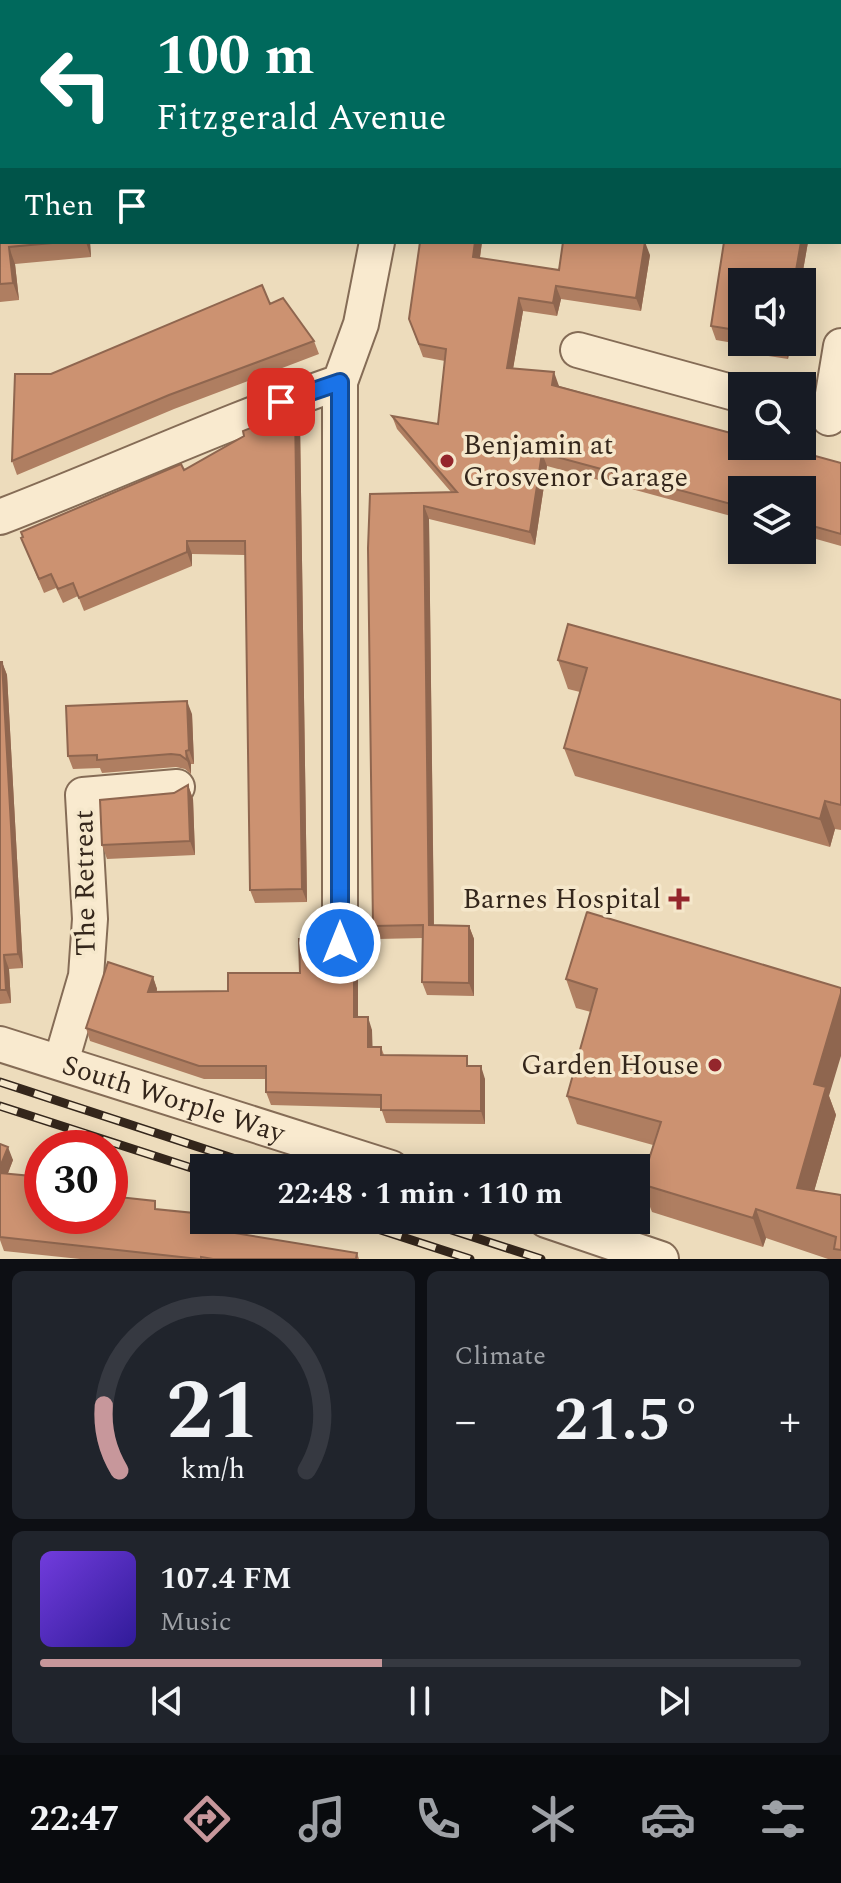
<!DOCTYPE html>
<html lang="en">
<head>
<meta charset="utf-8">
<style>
  :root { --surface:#171b24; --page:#20242c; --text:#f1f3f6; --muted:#9ea1a6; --line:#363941; --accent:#c7979b }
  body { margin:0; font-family:Spectral,serif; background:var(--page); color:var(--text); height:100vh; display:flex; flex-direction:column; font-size:30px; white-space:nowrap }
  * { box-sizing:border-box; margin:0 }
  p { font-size:26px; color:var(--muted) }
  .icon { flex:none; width:44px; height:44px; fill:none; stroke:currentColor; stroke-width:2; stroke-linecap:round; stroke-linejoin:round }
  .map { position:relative; height:1259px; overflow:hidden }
  .side { display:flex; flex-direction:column; gap:12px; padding:12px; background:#0d0f14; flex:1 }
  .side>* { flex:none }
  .top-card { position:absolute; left:0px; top:0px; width:842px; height:244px; box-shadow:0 4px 20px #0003; background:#00695c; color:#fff; overflow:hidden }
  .controls { position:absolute; left:728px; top:268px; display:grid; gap:16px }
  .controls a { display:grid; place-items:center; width:88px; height:88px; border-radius:0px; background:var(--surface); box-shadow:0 4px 20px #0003; font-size:40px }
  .speed { position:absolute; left:24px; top:1130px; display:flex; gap:16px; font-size:40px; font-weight:700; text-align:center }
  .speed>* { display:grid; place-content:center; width:104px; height:104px; border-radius:50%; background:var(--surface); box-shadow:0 4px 20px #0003; line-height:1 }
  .speed .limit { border:12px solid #d22; background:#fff; color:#111 }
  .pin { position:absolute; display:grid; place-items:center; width:68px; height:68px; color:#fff; margin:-34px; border-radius:16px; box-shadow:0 4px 12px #0006 }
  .me { position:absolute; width:88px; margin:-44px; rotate:0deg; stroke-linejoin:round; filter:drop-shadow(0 0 6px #0008) }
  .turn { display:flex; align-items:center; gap:28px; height:168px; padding:0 24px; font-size:36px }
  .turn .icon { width:104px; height:104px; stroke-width:2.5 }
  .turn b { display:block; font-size:56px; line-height:68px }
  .then { display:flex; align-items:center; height:76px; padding:0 24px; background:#0003; gap:16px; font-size:30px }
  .big { font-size:60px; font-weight:700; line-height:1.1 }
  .side .tile { flex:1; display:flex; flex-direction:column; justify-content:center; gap:12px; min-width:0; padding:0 28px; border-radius:12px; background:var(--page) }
  .side .dial { align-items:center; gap:0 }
  .dial svg { height:208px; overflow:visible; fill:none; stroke:var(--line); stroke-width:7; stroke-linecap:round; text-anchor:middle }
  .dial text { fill:var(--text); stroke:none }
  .song { display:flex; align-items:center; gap:24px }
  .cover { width:96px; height:96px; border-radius:12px; background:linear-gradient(135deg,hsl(260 70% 55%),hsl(250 70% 35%)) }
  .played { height:8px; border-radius:4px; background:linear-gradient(90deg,var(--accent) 45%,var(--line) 45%) }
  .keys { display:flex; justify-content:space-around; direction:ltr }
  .heat { display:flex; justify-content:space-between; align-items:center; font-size:44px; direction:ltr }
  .side .tiles { flex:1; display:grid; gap:12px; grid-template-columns:1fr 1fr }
  .tile:last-child { grid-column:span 2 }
  .trip { position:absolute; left:190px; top:1154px; width:460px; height:80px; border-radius:0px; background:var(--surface); box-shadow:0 4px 20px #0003; font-weight:700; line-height:80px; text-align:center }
  .menu { display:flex; height:128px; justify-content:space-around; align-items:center; background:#090b0e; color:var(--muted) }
  .menu .icon { width:56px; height:56px }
  .menu .selected { color:var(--accent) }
  .menu b { font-size:36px; color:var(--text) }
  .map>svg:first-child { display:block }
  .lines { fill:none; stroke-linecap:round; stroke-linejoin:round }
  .street-casing { stroke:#856c56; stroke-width:38 }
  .street { stroke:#f9eacf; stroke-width:34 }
  .rail-casing { stroke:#34261b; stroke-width:9 }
  .rail { stroke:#f5e7cb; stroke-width:6; stroke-dasharray:18; stroke-linecap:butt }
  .wall { fill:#af7e61 }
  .shaded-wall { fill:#8f664f }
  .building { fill:#cc9271; stroke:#8f664f; stroke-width:2 }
  .route-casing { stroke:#114b97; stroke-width:20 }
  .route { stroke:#1a73e8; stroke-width:14 }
  .poi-dot { fill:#94262c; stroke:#f5e7cb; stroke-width:3 }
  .labels { text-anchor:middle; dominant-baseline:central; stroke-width:7; stroke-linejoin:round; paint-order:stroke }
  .poi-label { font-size:28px; fill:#34261b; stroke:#f5e7cb; text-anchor:end }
  .street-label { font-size:28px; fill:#34261b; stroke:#f5e7cb }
</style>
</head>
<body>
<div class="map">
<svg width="841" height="1259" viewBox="0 0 841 1259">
  <rect width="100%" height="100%" fill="#eddcbc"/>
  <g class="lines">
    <g class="street-casing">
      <g id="street">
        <path d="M 408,2 L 408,0"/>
        <path d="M 578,350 L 742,395"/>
        <path d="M 340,382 L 340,943"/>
        <path d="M 829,418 L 841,346"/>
        <path d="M 0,517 C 114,473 225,422 340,382 L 361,324 L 377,242"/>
        <path id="s1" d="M 0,1044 L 391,1168"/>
        <path d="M 61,1062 L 86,976 L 90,919 L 83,795 L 177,787"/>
        <path d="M 546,1220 L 661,1259"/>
      </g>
    </g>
    <use href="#street" class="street"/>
    <g class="rail-casing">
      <path id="rail" d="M 0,1082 L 263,1168
        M 0,1106 L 204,1172
        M 350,1220 L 470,1259
        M 421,1220 L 541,1259"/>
    </g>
    <use href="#rail" class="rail"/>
  </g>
  <path class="wall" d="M 73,0 L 126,0 L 114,2 L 74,2 Z
    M 0,114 L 2,134 L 2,242 L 90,242 L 91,257 L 15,264 L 19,300 L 0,302 Z
    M 420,242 L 482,242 L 480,258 L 559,270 L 650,255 L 641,311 L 561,299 L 557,316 L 523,311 L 513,368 L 559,386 L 841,463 L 841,546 L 802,535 L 802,490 L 742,490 L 742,519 L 547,466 L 535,545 L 429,519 L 434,925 L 469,926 L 474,939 L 474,996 L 427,995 L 422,982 L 423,938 L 378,939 L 373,926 L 370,494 L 451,492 L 397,429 L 392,416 L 438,424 L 445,361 L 423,357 L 409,319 Z
    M 724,242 L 808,242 L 801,282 L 742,282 L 742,342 L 791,342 L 788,359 L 748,353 L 745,345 L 716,340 L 711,326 Z
    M 270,304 L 314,341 L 319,354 L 174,409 L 17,475 L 12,461 L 51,374 Z
    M 300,423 L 307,902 L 255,903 L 250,890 L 245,555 L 192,554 L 192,566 L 84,611 L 78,596 L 63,603 L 56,588 L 44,593 L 21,538 Z
    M 558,660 L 841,700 L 841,830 L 835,829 L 830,847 L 575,776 L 564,748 L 580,692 L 568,689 Z
    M 0,662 L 2,662 L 7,675 L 23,968 L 9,969 L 11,1003 L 0,1004 Z
    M 192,714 L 194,764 L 191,764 L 191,774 L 185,769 L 176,767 L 102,773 L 100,768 L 73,769 L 68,756 Z
    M 188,785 L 193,799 L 195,855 L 107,859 L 102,845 L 174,793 Z
    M 587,912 L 829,1096 L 836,1115 L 814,1191 L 841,1195 L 841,1259 L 828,1259 L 766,1238 L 763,1247 L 652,1212 L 641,1184 L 653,1145 L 577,1124 L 567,1096 L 591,1012 L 576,1008 L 566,979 Z
    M 325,947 L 336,950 L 358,951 L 358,1017 L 372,1030 L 372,1047 L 381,1047 L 384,1055 L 471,1066 L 485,1079 L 485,1124 L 386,1123 L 381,1108 L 271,1105 L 266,1092 L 266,1079 L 204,1079 L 90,1041 L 86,1028 L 153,977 L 157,989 L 157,992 L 228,991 L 300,973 Z
    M 0,1144 L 13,1160 L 8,1173 L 42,1216 L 158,1209 L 208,1220 L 210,1229 L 357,1253 L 359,1259 L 80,1259 L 4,1251 L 0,1240 Z"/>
  <path class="shaded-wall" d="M 841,4 L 841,46 L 840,52 L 840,10 Z
    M 0,114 L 2,134 L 2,177 L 0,158 Z
    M 86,242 L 90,242 L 91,257 Z
    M 475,242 L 482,242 L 478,270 L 473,257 Z
    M 645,242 L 650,255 L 641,311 L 636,298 Z
    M 801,242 L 808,242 L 801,282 L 794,282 Z
    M 9,247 L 15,264 L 19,300 L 13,283 Z
    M 556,286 L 561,299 L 557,316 L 553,303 Z
    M 519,298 L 523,311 L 511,381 L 507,368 Z
    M 784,342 L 791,342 L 788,359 L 784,346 Z
    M 554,372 L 559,386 L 557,398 L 552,385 Z
    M 295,410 L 300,423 L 307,902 L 302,889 Z
    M 542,453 L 547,466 L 535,545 L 530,532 Z
    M 424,506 L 429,519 L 434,938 L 429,925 Z
    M 187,541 L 192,554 L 192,566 L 187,552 Z
    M 2,662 L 7,675 L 23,968 L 18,954 Z
    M 187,701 L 192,714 L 194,764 L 189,750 Z
    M 186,751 L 191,764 L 191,774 L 187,760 Z
    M 188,785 L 193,799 L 195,855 L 190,841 Z
    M 825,801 L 835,829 L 830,847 L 820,819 Z
    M 469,926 L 474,939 L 474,996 L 469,983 Z
    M 354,938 L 358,951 L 358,1030 L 354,1017 Z
    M 4,955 L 9,969 L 11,1003 L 6,990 Z
    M 153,977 L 157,989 L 152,1005 L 148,992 Z
    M 841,993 L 841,1056 L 829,1096 L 836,1115 L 807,1216 L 797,1188 L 814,1084 Z
    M 368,1017 L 372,1030 L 373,1060 L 368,1047 Z
    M 481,1066 L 485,1079 L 485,1124 L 481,1111 Z
    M 8,1147 L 13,1160 L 3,1186 L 0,1178 L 0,1167 Z
    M 756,1209 L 766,1238 L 763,1247 L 753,1218 Z
    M 205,1220 L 208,1220 L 211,1228 L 209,1242 L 204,1228 Z"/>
  <path class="building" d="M 301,0 L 352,0 L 352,2 L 301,2 Z
    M 454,0 L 497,0 L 497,2 L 454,2 Z
    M 619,0 L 678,0 L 678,2 L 619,2 Z
    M 763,0 L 841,0 L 841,4 L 840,10 L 840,2 L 763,2 Z
    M 0,158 L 2,177 L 2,242 L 63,242 L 9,247 L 13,283 L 0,284 Z
    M 420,242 L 475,242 L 473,257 L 559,270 L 563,242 L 645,242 L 636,298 L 556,286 L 553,303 L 519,298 L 507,368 L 554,372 L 552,385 L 742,436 L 742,446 L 779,446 L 841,463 L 841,534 L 802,523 L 802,490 L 742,490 L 742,507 L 542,453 L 530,532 L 424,506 L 429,925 L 469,926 L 469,983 L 422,982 L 423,925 L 373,926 L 368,548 L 370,494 L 457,492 L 392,416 L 438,424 L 446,349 L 419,344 L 409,319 Z
    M 724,242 L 801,242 L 794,282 L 742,282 L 742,331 L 711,326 Z
    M 262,285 L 270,304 L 283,298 L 314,341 L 169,395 L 12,461 L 15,374 L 51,374 Z
    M 759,342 L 784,342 L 784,346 Z
    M 295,410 L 302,889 L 250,890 L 245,541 L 187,541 L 187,552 L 79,598 L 73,583 L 58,589 L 51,574 L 39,579 L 21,538 L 23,537 L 21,532 L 181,464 L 184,470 L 244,436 L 243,431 Z
    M 568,624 L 841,700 L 841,805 L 825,801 L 820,819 L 564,748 L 587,668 L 558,660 Z
    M 0,662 L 2,662 L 18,954 L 4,955 L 6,990 L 0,990 Z
    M 187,701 L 189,750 L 186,751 L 187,760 L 180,755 L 171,754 L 97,760 L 97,755 L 68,756 L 66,706 Z
    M 188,785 L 190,841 L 102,845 L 100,800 L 174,793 Z
    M 587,912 L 841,988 L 841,993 L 814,1084 L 826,1087 L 797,1188 L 841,1195 L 841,1250 L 834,1249 L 836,1237 L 756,1209 L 753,1218 L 641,1184 L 661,1122 L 567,1096 L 597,989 L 566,979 Z
    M 354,938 L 354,1017 L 368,1017 L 368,1047 L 381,1047 L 381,1055 L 467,1056 L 467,1066 L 481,1066 L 481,1111 L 381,1110 L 381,1095 L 266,1092 L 266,1066 L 199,1066 L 86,1028 L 108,962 L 153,977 L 148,992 L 228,991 L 228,973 L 300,973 L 299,939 L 318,939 L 325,947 L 336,950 L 346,947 Z
    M 0,1144 L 8,1147 L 0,1167 Z
    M 0,1173 L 42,1177 L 42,1216 L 110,1216 L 110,1196 L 155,1201 L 155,1209 L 204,1214 L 204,1220 L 205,1220 L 204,1228 L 357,1253 L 356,1259 L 213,1259 L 201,1257 L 201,1259 L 199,1259 L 0,1237 Z"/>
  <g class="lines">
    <g class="route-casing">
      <path id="route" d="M 281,402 L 340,382 L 340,943"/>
    </g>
    <use href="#route" class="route"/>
  </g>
  <g class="poi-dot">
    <circle cx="447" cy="461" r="8"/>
    <path d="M675 887h8v8h8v8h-8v8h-8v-8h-8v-8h8z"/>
    <circle cx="715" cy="1065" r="8"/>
  </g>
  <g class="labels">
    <g class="poi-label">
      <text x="463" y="445" text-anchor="start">Benjamin at<tspan x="463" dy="32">Grosvenor Garage</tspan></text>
      <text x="661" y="899">Barnes Hospital</text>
      <text x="699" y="1065">Garden House</text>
    </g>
    <g class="street-label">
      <text transform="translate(85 883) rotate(-91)">The Retreat</text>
      <text stroke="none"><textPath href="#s1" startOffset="182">South Worple Way</textPath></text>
    </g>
  </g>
</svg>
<div class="controls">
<a><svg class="icon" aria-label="sound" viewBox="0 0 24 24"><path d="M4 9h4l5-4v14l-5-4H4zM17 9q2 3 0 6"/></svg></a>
<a><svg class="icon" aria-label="search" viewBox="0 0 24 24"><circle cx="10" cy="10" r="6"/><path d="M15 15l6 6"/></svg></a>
<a><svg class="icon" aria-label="layers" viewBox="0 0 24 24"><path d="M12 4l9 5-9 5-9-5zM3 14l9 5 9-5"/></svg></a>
</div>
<div class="speed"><div class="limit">30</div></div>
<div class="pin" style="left:281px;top:402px;background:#d93025"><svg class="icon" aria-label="arrive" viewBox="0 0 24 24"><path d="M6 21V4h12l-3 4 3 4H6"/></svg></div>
<svg class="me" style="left:340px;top:943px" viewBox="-20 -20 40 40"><circle r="17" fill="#1a73e8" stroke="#fff" stroke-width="3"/><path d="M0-11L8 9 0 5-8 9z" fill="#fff"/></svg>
<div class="trip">22:48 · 1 min · 110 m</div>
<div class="top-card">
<div class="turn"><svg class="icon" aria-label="left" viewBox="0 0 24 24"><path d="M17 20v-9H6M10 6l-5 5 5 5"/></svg><div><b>100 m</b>Fitzgerald Avenue</div></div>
<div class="then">Then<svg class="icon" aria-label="arrive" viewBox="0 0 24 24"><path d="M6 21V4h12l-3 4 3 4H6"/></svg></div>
</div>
</div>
<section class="side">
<div class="tiles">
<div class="tile dial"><svg viewBox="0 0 100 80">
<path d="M14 69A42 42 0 1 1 86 69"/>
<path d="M14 69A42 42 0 0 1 8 44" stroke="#c7979b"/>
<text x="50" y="56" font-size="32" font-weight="700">21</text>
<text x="50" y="72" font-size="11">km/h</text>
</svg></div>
<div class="tile"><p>Climate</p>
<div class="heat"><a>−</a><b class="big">21.5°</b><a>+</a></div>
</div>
<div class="tile">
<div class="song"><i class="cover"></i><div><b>107.4 FM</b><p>Music</p></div></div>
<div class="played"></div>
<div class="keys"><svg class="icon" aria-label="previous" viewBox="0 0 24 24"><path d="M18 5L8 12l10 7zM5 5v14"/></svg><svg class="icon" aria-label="pause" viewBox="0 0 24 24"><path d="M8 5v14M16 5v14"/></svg><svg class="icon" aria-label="next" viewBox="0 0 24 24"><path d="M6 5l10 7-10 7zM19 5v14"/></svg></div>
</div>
</div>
</section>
<nav class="menu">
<b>22:47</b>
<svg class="icon selected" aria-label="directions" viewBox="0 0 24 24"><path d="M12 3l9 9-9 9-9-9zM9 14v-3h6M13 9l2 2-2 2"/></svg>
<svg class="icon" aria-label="music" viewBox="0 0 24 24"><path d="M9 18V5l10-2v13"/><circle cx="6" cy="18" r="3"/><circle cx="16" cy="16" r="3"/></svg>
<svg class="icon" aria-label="phone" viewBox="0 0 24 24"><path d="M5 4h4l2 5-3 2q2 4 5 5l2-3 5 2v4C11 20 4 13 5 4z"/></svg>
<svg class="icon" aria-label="climate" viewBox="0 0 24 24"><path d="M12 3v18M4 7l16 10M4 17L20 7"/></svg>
<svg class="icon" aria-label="car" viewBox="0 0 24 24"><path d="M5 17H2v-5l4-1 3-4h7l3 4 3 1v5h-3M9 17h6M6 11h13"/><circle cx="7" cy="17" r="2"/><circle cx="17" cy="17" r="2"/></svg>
<svg class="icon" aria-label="filters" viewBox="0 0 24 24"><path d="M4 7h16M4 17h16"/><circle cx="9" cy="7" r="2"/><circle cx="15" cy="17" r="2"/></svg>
</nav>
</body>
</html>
